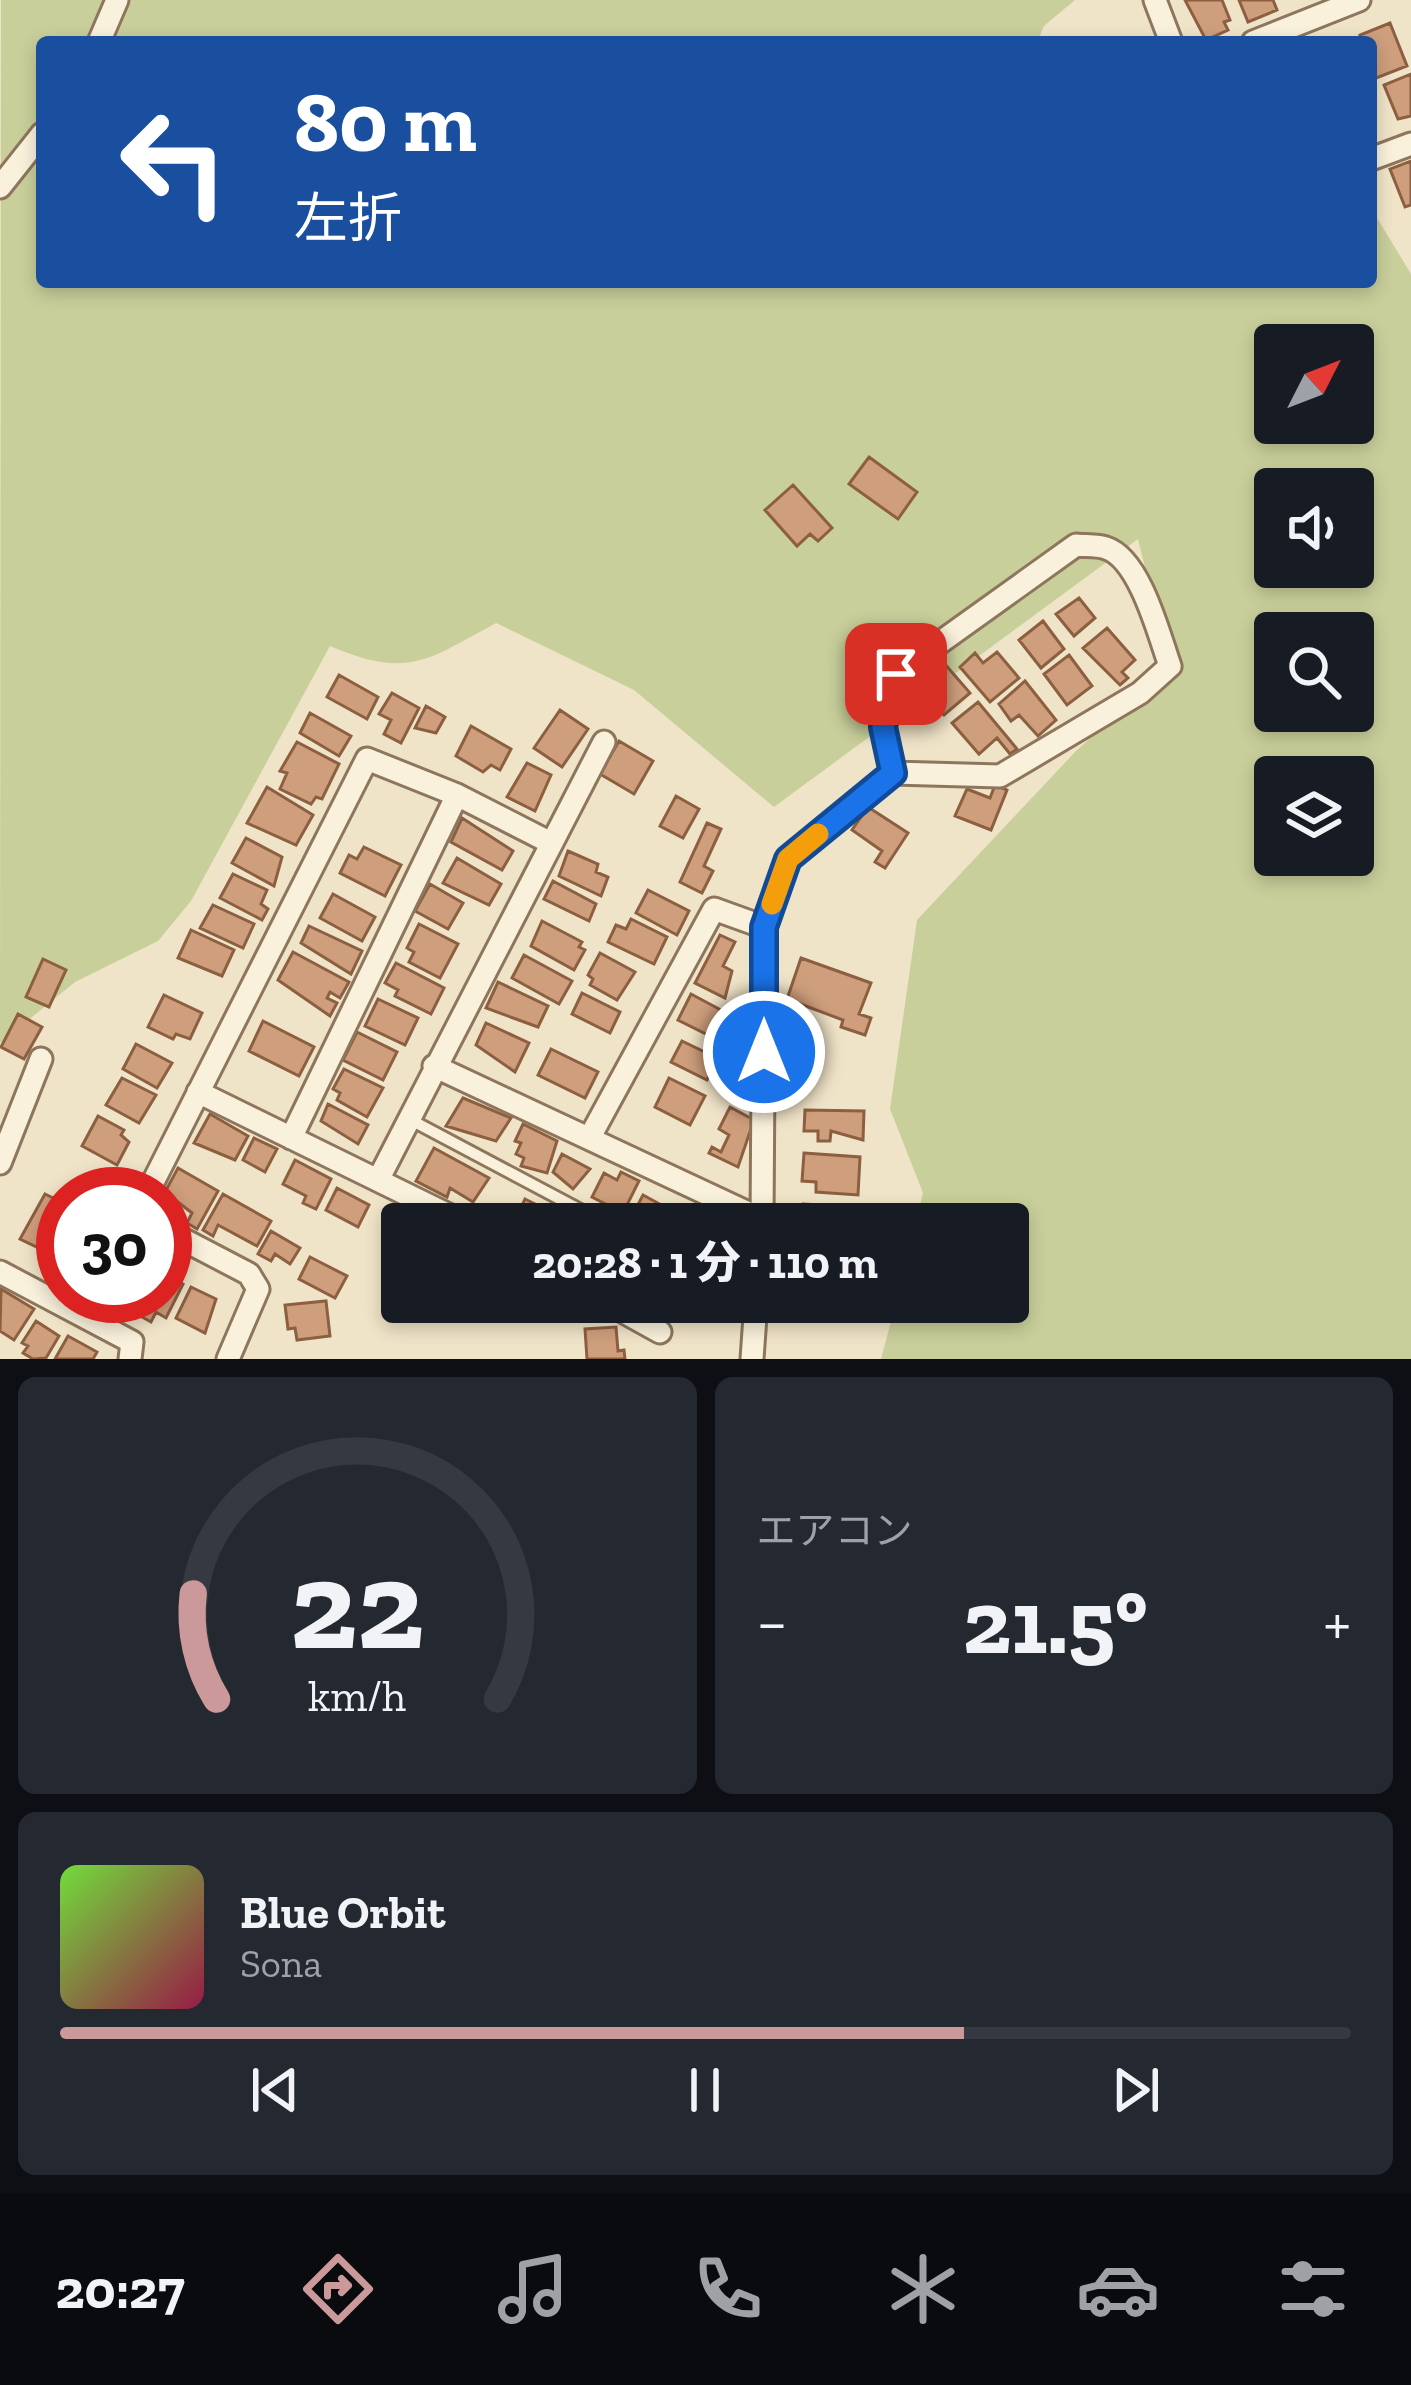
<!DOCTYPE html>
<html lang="ja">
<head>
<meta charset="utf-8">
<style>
  :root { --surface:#171b24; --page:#242831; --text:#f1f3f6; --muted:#9ea1a6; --line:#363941; --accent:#cc999b }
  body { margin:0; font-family:"Zilla Slab","Noto Sans JP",serif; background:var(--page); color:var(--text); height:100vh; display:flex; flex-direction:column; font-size:45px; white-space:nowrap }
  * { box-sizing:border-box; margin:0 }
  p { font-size:39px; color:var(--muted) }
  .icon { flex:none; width:66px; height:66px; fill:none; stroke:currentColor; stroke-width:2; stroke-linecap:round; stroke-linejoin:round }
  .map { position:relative; height:1359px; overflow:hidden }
  .drawer { display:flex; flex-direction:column; gap:18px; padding:18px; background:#0d0f14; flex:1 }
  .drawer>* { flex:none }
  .hud { position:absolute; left:36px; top:36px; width:1341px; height:252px; border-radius:12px; box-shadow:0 6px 18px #0003; background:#1a4fa0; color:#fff; overflow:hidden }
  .needle { width:78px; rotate:48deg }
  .fabs { position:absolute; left:1254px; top:324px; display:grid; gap:24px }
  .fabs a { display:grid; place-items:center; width:120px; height:120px; border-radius:12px; background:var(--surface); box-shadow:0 6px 18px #0003; font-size:60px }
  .speed { position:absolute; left:36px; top:1167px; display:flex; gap:24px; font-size:60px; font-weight:700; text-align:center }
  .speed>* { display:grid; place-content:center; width:156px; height:156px; border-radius:50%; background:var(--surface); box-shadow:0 6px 18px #0003; line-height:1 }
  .speed .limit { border:18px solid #d22; background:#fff; color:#111 }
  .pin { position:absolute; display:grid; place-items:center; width:102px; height:102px; color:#fff; margin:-51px; border-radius:24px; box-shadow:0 6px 18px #0006 }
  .me { position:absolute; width:132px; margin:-66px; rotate:0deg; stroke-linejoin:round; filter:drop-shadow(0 0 9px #0008) }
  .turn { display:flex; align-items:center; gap:42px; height:252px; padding:0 60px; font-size:54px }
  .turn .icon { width:156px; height:156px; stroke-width:2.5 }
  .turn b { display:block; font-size:84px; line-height:102px }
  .big { font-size:90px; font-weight:800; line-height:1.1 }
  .drawer .card { flex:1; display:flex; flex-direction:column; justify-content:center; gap:18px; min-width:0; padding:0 42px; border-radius:18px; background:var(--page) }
  .drawer .dial { align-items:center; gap:0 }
  .dial svg { height:312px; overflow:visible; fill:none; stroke:var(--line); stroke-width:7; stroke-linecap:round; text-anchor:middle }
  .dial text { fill:var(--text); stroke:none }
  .song { display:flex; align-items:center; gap:36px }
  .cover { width:144px; height:144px; border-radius:18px; background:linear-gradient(135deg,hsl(100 70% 55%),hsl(340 70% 35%)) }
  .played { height:12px; border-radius:6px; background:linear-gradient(90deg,var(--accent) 70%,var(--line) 70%) }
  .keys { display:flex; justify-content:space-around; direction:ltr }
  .heat { display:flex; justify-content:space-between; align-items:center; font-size:66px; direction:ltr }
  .drawer .tiles { flex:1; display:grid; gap:18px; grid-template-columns:1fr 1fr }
  .card:last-child { grid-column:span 2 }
  .trip { position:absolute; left:381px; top:1203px; width:648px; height:120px; border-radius:12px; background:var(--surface); box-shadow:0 6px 18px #0003; font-weight:800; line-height:120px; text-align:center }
  .dock { display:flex; height:192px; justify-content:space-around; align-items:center; background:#090b0e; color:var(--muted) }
  .dock .icon { width:84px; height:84px }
  .dock .current { color:var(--accent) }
  .dock b { font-size:54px; color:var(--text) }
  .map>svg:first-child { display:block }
  .green { fill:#c9cf9b; fill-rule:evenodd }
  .building { fill:#cf9f7d; stroke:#8d5f41; stroke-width:3 }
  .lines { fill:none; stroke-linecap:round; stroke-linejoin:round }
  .lane-casing { stroke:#8d765c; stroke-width:16 }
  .street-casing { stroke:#8d765c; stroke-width:27 }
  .lane { stroke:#faf1dc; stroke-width:10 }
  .street { stroke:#faf1dc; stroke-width:21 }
  .route-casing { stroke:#114b97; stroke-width:30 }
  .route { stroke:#1a73e8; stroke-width:21 }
  .slow { stroke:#f59e0b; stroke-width:21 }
</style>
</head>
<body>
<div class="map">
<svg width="1411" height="1359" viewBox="0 0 1411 1359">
  <rect width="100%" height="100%" fill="#f0e4c8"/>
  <path class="green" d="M 1,0 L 1075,0 L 1044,26 L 1037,42 L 42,42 L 42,282 L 1371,282 L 1371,208 L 1411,274 L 1411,1359 L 881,1359 L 896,1302 L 1008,1302 L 1008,1224 L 915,1224 L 923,1193 L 890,1109 L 917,920 L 1075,752 L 1169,666 L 1138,539 L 774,807 L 634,690 L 496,623 C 426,661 408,679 330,646 L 191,901 L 158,941 L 75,982 L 0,1043 ZM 1275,345 L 1353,345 L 1353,423 L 1275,423 ZM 1275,489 L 1353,489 L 1353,567 L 1275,567 ZM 1275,633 L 1353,633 L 1353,711 L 1275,711 ZM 1275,777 L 1353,777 L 1353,855 L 1275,855 Z"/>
  <path class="building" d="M 1185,0 L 1222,0 L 1230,20 L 1224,22 L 1228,30 L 1206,40 Z
    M 1239,0 L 1273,0 L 1277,10 L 1248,22 Z
    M 1390,23 L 1407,66 L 1371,80 L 1371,42 L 1363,42 L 1360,35 Z
    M 1411,74 L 1411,116 L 1398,119 L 1384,85 Z
    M 1411,161 L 1411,205 L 1405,207 L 1390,169 Z
    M 869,457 L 917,492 L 898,519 L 849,484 Z
    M 793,485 L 832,528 L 818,541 L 810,534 L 797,546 L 765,510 Z
    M 1079,598 L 1095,618 L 1074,636 L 1056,614 Z
    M 1043,621 L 1064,649 L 1041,668 L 1019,640 Z
    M 1107,628 L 1135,660 L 1122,672 L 1128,678 L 1120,685 L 1083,648 Z
    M 997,652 L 1019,678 L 990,702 L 960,667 L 975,653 L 983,663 Z
    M 1069,655 L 1092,686 L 1067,705 L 1044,674 Z
    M 943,662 L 970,693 L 944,715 L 935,705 L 945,696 L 940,689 L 929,698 L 917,684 Z
    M 339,675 L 378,697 L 367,719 L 327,697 Z
    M 1025,681 L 1056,720 L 1038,736 L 1019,715 L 1011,721 L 999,704 Z
    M 392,693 L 419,708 L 401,743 L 384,734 L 391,720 L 379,714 Z
    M 978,702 L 1017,749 L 1010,754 L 997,738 L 979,754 L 952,723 Z
    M 426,706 L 445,717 L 436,733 L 415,728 Z
    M 560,710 L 588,729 L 562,767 L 534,748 Z
    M 310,713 L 351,736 L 339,756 L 300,733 Z
    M 471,726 L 511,749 L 500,770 L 491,765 L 483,772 L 456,756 Z
    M 619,741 L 653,761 L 634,794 L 600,774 Z
    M 297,742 L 339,764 L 322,799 L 316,797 L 311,804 L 280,789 L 287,773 L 280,771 Z
    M 527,763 L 551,775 L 535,811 L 507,797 Z
    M 995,785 L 1007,790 L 991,830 L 955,816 L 967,789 L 990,798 Z
    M 267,787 L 313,815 L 296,845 L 247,823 Z
    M 676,796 L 699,809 L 683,838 L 660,826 Z
    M 868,807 L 908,833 L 885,868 L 875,862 L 882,851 L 852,830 Z
    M 462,818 L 513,851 L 502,870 L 451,842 Z
    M 707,823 L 721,829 L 704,866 L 713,871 L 702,893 L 680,882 Z
    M 246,838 L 282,857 L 274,886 L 232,863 Z
    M 364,847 L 401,865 L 385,896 L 340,873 L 349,855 L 357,859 Z
    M 568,851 L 598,864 L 596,872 L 608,877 L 601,896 L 559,876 Z
    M 457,858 L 501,884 L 489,905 L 443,883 Z
    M 233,874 L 267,890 L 261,904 L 268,909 L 262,920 L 220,898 Z
    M 553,881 L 596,904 L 589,921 L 544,899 Z
    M 430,884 L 463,903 L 448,929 L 415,911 Z
    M 648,890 L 689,911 L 677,935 L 636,913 Z
    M 333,894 L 375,917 L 362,941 L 320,918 Z
    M 213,905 L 254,924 L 243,948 L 200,928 Z
    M 631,919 L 667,937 L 654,964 L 608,942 L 616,925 L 626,929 Z
    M 542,921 L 582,942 L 579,947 L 585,950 L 574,970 L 531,946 Z
    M 419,924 L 458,944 L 440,978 L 409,962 L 414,952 L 407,948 Z
    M 309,926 L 362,951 L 351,974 L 301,943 Z
    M 191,930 L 234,950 L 222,976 L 178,958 Z
    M 720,935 L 735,942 L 723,966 L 732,971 L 725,998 L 695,983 Z
    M 293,952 L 349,982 L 340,998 L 330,992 L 327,998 L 337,1003 L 330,1016 L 278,980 Z
    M 600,953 L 635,972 L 617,1000 L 590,985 L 593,979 L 588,975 Z
    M 524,955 L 572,981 L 559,1004 L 512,978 Z
    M 801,958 L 871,983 L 859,1014 L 871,1018 L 865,1035 L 841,1027 L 843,1020 L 787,999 Z
    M 43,959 L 66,970 L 49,1007 L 26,997 Z
    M 396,963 L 444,988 L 431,1014 L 395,996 L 398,990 L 385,983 Z
    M 498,982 L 548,1006 L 538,1027 L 486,1008 Z
    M 582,993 L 620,1012 L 610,1033 L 572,1014 Z
    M 691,994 L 721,1010 L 708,1035 L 678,1020 Z
    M 164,995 L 202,1013 L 190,1039 L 176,1034 L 173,1039 L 148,1027 Z
    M 378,999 L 418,1018 L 405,1045 L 365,1026 Z
    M 18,1014 L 42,1027 L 24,1059 L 1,1047 Z
    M 263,1021 L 314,1047 L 299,1076 L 249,1051 Z
    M 486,1023 L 529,1043 L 515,1072 L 476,1045 Z
    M 357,1032 L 397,1052 L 383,1080 L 343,1060 Z
    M 682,1041 L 717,1058 L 707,1080 L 671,1062 Z
    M 136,1044 L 172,1063 L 157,1088 L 123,1069 Z
    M 551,1049 L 598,1072 L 585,1098 L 538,1075 Z
    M 344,1069 L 383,1088 L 367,1117 L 337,1100 L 340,1093 L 333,1089 Z
    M 122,1078 L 156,1095 L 139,1123 L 106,1105 Z
    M 669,1078 L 705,1096 L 690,1125 L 655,1107 Z
    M 463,1098 L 511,1118 L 496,1141 L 446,1126 Z
    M 328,1104 L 368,1125 L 358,1144 L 321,1121 Z
    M 730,1107 L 754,1120 L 738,1167 L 709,1153 L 712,1147 L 721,1152 L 729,1135 L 719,1129 Z
    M 805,1110 L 864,1111 L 863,1140 L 831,1131 L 830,1141 L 818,1141 L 818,1131 L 804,1131 Z
    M 210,1114 L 248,1136 L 235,1160 L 194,1143 Z
    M 98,1116 L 124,1130 L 121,1135 L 129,1142 L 117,1165 L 82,1146 Z
    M 523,1124 L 557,1141 L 547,1173 L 521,1166 L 524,1158 L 516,1154 L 521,1143 L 515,1141 Z
    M 254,1138 L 277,1149 L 265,1172 L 243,1160 Z
    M 434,1148 L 489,1178 L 473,1202 L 450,1188 L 447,1197 L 416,1181 Z
    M 804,1153 L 860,1157 L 858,1195 L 816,1192 L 816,1182 L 802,1181 Z
    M 562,1154 L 590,1169 L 573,1189 L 553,1172 Z
    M 295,1160 L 331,1179 L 316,1209 L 303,1203 L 306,1196 L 283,1184 Z
    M 178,1168 L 218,1191 L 197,1229 L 187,1223 L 192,1213 L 165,1192 Z
    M 621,1172 L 639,1181 L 623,1213 L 592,1197 L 604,1173 L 617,1180 Z
    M 337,1188 L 369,1205 L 358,1227 L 326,1210 Z
    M 45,1194 L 63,1203 L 63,1247 L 50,1241 L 45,1251 L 20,1239 Z
    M 223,1194 L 271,1221 L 257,1246 L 218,1225 L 213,1236 L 203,1230 Z
    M 643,1195 L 667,1208 L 658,1224 L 632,1216 Z
    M 525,1199 L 567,1220 L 565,1224 L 514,1223 Z
    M 803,1204 L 836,1206 L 835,1224 L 802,1224 Z
    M 399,1212 L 423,1224 L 402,1224 L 402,1246 L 386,1238 Z
    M 271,1231 L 300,1248 L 290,1264 L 275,1254 L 271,1261 L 258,1254 Z
    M 310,1257 L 347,1276 L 335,1298 L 299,1279 Z
    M 165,1274 L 183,1284 L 166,1318 L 156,1312 L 151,1322 L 133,1312 L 141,1296 L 165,1296 Z
    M 191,1287 L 216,1299 L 205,1333 L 176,1318 Z
    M 1,1289 L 34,1309 L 14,1340 L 0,1331 Z
    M 326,1301 L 330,1336 L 297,1340 L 295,1328 L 288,1329 L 285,1305 Z
    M 36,1321 L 59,1336 L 46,1358 L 33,1359 L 23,1353 L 28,1346 L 22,1343 Z
    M 616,1327 L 618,1351 L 624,1350 L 625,1359 L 587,1359 L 585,1329 Z
    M 68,1336 L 97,1352 L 93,1359 L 55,1359 Z"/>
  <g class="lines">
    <g class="lane-casing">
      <path id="lane" d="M 409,1119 L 607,1224"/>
    </g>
    <g class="street-casing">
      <path id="street" d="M 1155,0 L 1171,42
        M 99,42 L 117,0
        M 1253,42 L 1359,0
        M 1371,159 L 1411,144
        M 0,187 L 42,134
        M 434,1066 L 763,1220
        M 198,1092 L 467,1224
        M 591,1135 L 714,909 L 764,927
        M 291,1138 L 457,795
        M 0,1163 L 41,1059
        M 378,1180 L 604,742
        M 147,1194 L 367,759 L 457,795 L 549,842
        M 762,1224 L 764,927 L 788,859 L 893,773 L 883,727 L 896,674 L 1076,545 C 1085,546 1098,545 1106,548 C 1140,559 1159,635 1170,666 L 1140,693 L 1000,776 L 893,773
        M 165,1230 L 249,1274 L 258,1289 L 228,1359
        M 0,1272 L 132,1342 L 130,1359
        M 606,1302 L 660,1332
        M 752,1359 L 756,1302"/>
    </g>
    <use href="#lane" class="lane"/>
    <use href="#street" class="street"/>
  </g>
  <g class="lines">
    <g class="route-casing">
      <path id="route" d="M 764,1052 L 764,927 L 788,859 L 893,773 L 883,727 L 896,674"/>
    </g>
    <use href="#route" class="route"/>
    <path class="slow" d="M 772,904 L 788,859 L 818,834"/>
  </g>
</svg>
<div class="fabs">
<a><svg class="needle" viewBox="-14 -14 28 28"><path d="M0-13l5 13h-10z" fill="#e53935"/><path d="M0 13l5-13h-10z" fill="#9ea1a6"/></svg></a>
<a><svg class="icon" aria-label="sound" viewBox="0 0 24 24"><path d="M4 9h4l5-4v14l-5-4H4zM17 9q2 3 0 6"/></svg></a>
<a><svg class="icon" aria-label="search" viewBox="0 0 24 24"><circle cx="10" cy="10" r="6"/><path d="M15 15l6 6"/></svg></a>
<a><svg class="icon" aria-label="layers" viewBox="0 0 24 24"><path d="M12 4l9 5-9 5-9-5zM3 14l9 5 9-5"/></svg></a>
</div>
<div class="speed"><div class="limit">30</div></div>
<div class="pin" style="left:896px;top:674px;background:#d93025"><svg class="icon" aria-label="arrive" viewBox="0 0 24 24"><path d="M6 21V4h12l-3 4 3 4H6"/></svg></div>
<svg class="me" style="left:764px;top:1052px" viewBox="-20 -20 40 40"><circle r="17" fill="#1a73e8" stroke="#fff" stroke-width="3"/><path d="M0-11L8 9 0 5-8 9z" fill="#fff"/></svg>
<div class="trip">20:28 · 1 分 · 110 m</div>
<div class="hud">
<div class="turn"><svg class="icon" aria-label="left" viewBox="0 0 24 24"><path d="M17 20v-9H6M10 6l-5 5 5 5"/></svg><div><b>80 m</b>左折</div></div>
</div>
</div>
<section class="drawer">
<div class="tiles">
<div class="card dial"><svg viewBox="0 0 100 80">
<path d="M14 69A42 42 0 1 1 86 69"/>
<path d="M14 69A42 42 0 0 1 8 42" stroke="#cc999b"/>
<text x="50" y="56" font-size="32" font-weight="700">22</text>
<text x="50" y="72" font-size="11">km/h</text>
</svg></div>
<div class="card"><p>エアコン</p>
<div class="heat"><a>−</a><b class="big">21.5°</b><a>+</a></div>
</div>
<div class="card">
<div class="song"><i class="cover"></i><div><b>Blue Orbit</b><p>Sona</p></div></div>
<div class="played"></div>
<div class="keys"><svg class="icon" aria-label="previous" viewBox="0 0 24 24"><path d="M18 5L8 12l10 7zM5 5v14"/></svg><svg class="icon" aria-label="pause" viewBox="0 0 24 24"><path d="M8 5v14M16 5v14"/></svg><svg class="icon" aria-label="next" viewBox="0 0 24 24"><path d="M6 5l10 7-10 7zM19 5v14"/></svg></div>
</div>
</div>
</section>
<nav class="dock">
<b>20:27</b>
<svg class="icon current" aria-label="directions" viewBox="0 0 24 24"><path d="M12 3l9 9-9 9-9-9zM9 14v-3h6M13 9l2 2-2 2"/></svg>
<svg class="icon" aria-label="music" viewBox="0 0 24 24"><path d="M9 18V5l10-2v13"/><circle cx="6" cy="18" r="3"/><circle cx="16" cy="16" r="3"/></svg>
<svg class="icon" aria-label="phone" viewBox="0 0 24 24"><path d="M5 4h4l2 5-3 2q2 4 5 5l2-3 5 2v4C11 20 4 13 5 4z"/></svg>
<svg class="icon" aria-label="climate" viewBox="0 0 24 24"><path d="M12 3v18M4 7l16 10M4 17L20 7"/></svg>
<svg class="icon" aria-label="car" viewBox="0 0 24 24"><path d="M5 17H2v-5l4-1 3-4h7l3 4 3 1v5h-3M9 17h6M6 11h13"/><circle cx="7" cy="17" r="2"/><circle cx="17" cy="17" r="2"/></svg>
<svg class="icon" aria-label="filters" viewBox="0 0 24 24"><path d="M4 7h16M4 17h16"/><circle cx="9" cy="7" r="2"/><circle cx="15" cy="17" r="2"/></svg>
</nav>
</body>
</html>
